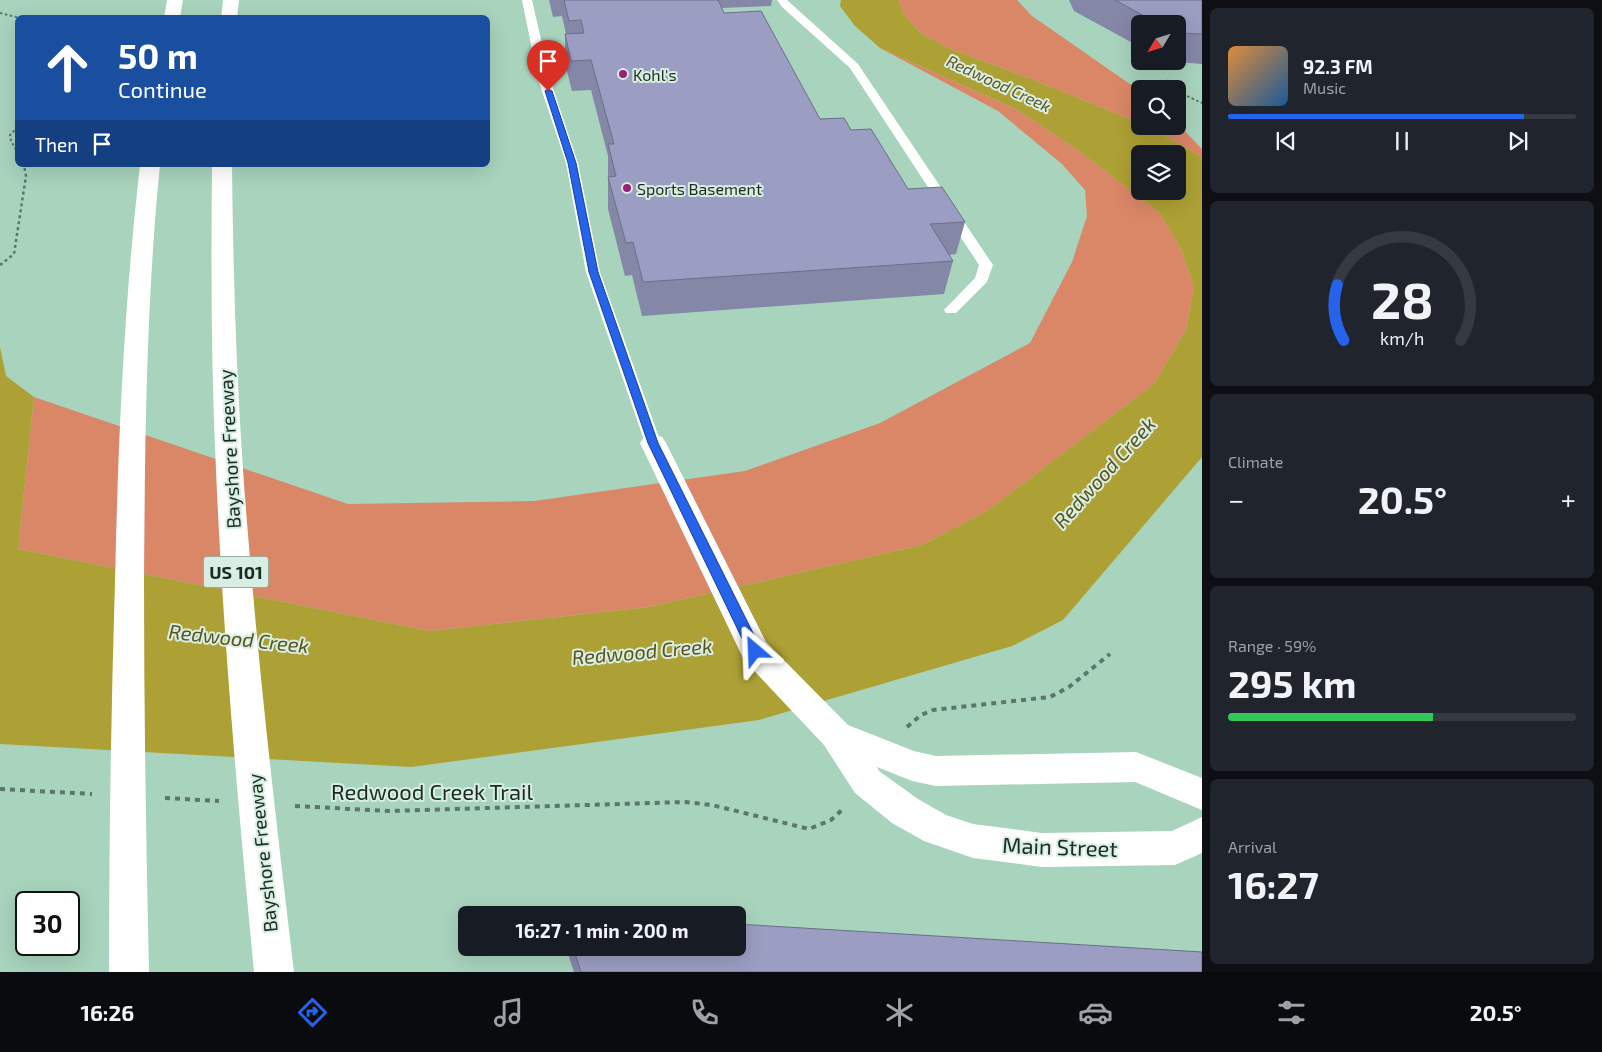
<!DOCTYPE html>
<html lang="en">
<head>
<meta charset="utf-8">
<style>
  :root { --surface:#171b24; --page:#20242c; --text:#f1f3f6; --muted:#9ea1a6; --line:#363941; --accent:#2563eb }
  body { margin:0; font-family:"Exo 2",sans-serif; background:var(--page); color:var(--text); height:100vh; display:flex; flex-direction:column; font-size:19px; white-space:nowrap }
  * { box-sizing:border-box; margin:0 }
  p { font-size:16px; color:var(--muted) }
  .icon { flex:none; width:28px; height:28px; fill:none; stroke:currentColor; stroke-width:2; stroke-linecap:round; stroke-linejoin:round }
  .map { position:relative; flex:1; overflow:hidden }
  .panel { display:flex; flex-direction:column; gap:8px; padding:8px; background:#0d0f14; width:400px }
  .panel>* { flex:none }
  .top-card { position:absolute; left:15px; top:15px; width:475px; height:152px; border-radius:8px; box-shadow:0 5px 20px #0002; background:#1a4fa0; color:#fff; overflow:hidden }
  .needle { width:32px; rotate:232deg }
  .tools { position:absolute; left:1131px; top:15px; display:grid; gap:10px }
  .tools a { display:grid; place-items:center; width:55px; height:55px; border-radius:8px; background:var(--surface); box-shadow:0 5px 20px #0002; font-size:25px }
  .speed { position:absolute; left:15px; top:891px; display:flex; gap:10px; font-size:25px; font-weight:700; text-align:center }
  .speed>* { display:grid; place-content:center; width:65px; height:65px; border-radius:50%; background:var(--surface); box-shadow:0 5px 20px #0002; line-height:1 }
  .speed .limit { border:2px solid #111; border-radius:8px; background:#fff; color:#111 }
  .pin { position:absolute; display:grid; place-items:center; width:42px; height:42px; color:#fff; margin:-51px -21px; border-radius:50% 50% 50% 0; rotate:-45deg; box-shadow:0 0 5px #0007 }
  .pin .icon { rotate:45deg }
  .me { position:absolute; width:55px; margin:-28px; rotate:334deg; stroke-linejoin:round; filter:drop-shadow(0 0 4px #0008) }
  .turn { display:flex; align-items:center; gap:18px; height:105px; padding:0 20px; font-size:22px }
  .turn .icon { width:65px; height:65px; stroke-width:2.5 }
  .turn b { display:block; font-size:35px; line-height:42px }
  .then { display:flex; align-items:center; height:48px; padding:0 20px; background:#0003; gap:10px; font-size:19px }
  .big { font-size:38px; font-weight:700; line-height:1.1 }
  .panel .widget { flex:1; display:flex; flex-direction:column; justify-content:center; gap:8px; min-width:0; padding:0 18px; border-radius:8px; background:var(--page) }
  .panel .dial { align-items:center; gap:0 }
  .dial svg { height:130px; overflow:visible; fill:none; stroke:var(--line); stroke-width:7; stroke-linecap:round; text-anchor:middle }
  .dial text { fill:var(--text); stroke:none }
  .song { display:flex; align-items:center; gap:15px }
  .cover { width:60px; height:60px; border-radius:8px; background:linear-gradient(135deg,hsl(30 70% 55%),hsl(210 70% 35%)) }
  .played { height:5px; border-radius:2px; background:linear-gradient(90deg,var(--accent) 85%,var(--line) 85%) }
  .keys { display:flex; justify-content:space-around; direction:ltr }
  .heat { display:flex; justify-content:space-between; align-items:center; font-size:28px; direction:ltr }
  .charge { height:8px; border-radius:4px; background:linear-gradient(90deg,#34c759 59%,var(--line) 0) }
  .trip { position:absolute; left:458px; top:906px; width:288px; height:50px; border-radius:8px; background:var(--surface); box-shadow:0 5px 20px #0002; font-weight:700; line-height:50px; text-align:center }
  .dock { display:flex; height:80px; justify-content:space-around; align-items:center; background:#090b0e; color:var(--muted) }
  .dock .icon { width:35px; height:35px }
  .dock .selected { color:var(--accent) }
  .dock b { font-size:22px; color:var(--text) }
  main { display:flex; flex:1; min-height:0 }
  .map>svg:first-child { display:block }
  .green { fill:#da8767 }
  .water { fill:#ada035; fill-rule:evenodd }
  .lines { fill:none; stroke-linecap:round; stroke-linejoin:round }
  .path-far2 { stroke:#5b7769; stroke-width:2; stroke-dasharray:2.5 2.5; stroke-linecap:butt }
  .path-far1 { stroke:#5b7769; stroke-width:2.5; stroke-dasharray:3 3; stroke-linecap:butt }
  .path { stroke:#5b7769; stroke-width:4; stroke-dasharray:5 5; stroke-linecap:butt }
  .service { fill:#fff; fill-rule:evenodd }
  .minor { fill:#fff; fill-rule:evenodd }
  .motorway { fill:#fff; fill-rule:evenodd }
  .wall { fill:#8587a7 }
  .building { fill:#9b9dc2; stroke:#6c6e88 }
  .route { fill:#2563eb; stroke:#184099 }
  .poi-dot { fill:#9a1f78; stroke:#d9eee2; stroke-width:2 }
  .labels { text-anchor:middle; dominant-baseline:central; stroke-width:4; stroke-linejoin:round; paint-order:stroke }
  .far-poi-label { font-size:16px; fill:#1a2b23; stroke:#d9eee2; text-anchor:start }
  .far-water-label { font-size:16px; font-style:italic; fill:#59521b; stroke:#d9eee2 }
  .shield { fill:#d9eee2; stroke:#53665c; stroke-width:1 }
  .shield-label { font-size:18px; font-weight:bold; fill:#1a2b23 }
  .street-label { font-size:19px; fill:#1a2b23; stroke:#d9eee2 }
  .water-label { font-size:20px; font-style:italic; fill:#59521b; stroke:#d9eee2 }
  .near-street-label { font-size:22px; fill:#1a2b23; stroke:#d9eee2 }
</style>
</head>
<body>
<main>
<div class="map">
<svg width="1202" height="972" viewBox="0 0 1202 972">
  <rect width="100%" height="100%" fill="#a8d3bd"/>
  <path class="green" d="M 899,0 L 1017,0 L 1032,16 L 1140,91 L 1140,123 L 1034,80 L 948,48 L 921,33 L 904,15 Z
    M 880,48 L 1018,110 L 1079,151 L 1159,212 L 1181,249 L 1194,287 L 1186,330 L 1154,384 L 987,511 L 922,545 L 649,607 L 430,631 L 18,549 L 34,397 L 348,504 L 534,501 L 745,471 L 880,423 L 1030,343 L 1072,262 L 1087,216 L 1085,190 L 1062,164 L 998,111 Z
    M 1178,124 L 1202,149 L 1202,157 L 1148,126 L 1178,126 Z"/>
  <path class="water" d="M 841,0 L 899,0 L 904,15 L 921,33 L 948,48 L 1034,80 L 1140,123 L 1140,126 L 1148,126 L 1202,157 L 1202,457 L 1063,620 L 1012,646 L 759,720 L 411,767 L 0,744 L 0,347 L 6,376 L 34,397 L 18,549 L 430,631 L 649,607 L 922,545 L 987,511 L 1154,384 L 1186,330 L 1194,287 L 1181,249 L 1159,212 L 1079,151 L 1018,110 L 880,48 L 855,26 L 840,6 ZM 1140,154 L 1178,154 L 1178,191 L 1140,191 Z"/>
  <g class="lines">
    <path class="path-far2" d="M 0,13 L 20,18
      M 1167,80 L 1173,89
      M 1178,92 L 1202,103
      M 18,127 L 10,135 L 11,141 L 18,153"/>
    <path class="path-far1" d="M 0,265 L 14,254 L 26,176 L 24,165"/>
    <path class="path" d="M 907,727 L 921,715 L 933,710 L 1050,697 L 1069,687 L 1110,654
      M 0,789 L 92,794
      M 165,798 L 219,801
      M 295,806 L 390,811 L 685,802 L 712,805 L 809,829 L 831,820 L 844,808"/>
    <path class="service" d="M 522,0 L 532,0 L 550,79 L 578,163 L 600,272 L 661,443 L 659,447 L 653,449 L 647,447 L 645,443 L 586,272 L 566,163 L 538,79 Z
      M 777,0 L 787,0 L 858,64 L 993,265 L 987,282 L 956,313 L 946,313 L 944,310 L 975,278 L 979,265 L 850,68 L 782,7 Z"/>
    <path class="minor" d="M 653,434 L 662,437 L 666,443 L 766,642 L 848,725 L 914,751 L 936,756 L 1136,752 L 1202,778 L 1202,810 L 1135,782 L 936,786 L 912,781 L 877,767 L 879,771 L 918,799 L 946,815 L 973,824 L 1042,833 L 1172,831 L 1202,817 L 1202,853 L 1175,865 L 1042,867 L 973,858 L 924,841 L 892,823 L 855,793 L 824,745 L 744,660 L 640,443 L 644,437 Z"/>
    <path class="motorway" d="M 167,0 L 183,0 L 180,18 L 164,18 Z
      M 223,0 L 239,0 L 237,18 L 221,18 Z
      M 140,165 L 160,165 C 146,304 145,443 144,582 C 144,712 146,842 149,972 L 109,972 C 109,842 111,712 115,582 C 118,443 124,304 140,165 Z
      M 212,165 L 232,165 C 233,267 236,368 243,470 C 255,638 274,805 294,972 L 254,972 C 238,805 223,638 216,470 C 211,368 211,267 212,165 Z"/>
  </g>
  <path class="wall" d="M 549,0 L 772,0 L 771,6 L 722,8 L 724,13 L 820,119 L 851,130 L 908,189 L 965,222 L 956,254 L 949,255 L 953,261 L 944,294 L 642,316 L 632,275 L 625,276 L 608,209 L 608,156 L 591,90 L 572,91 L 565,63 L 565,34 L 566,34 L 562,16 L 553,17 Z
    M 1069,0 L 1202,0 L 1202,64 L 1165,61 L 1178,61 L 1178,24 L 1140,24 L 1140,47 L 1074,11 Z
    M 566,948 L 736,948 L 1202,972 L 574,972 Z"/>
  <path class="building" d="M 564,0 L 718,0 L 724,13 L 761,11 L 820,119 L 844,118 L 851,130 L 871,129 L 908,189 L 942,187 L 965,222 L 930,224 L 953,261 L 643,282 L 633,242 L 626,243 L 608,177 L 616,176 L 608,144 L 614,144 L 591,60 L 571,61 L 565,34 L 584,33 L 581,20 L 569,21 Z
    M 1115,0 L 1202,0 L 1202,34 L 1178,33 L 1178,24 L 1159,24 Z
    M 563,914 L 586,915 L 564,915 Z
    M 736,924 L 1202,952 L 1202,972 L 581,972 L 573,948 L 736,948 Z"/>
  <path class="route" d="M 548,89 L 552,91 L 576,163 L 598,272 L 658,443 L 762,651 L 760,655 L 755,657 L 750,655 L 648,443 L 589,272 L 568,163 L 545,91 Z"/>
  <g class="poi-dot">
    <circle cx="623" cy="74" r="5"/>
    <circle cx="627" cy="188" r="5"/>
  </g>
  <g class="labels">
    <g class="far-poi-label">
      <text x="633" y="74">Kohl's</text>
      <text x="637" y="188">Sports Basement</text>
    </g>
    <g class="far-water-label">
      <text transform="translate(999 83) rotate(25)">Redwood Creek</text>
    </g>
    <rect class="shield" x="203.5" y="556.5" width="65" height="31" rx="4"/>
    <g class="shield-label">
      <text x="236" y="572">US 101</text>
    </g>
    <g class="street-label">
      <text transform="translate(229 449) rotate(-93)">Bayshore Freeway</text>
      <text transform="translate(262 853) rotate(-96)">Bayshore Freeway</text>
    </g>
    <g class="water-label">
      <text transform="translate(1104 472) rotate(-48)">Redwood Creek</text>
      <text transform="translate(239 638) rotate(6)">Redwood Creek</text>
      <text transform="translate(642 651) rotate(-5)">Redwood Creek</text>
    </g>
    <g class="near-street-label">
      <text x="432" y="791">Redwood Creek Trail</text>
      <text transform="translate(1060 846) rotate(2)">Main Street</text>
    </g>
  </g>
</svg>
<div class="tools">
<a><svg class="needle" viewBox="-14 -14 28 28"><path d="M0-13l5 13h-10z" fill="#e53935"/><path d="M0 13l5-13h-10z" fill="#9ea1a6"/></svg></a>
<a><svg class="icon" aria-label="search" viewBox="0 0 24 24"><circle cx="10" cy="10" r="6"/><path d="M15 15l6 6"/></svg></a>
<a><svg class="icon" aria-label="layers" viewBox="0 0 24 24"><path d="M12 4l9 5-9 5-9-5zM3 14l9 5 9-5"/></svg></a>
</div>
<div class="speed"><div class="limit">30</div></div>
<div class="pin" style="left:548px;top:91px;background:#d93025"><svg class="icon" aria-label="arrive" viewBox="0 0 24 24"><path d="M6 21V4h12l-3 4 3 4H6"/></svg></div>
<svg class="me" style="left:755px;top:651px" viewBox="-20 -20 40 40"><path d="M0-17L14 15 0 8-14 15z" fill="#2563eb" stroke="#fff" stroke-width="4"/></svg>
<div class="trip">16:27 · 1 min · 200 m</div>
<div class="top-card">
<div class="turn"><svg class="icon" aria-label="ahead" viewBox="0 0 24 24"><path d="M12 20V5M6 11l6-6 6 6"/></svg><div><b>50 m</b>Continue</div></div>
<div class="then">Then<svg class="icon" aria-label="arrive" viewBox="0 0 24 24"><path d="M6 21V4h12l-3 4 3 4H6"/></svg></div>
</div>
</div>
<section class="panel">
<div class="widget">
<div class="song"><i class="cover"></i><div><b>92.3 FM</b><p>Music</p></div></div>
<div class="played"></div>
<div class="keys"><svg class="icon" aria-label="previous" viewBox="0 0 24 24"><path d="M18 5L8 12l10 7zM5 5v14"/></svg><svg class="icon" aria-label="pause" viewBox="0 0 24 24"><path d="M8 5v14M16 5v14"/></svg><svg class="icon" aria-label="next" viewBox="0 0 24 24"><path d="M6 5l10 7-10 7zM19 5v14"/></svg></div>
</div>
<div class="widget dial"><svg viewBox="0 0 100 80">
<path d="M14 69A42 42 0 1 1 86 69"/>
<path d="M14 69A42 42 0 0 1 10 35" stroke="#2563eb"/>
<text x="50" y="56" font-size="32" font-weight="700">28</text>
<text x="50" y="72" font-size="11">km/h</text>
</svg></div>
<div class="widget"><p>Climate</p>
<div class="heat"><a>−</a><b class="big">20.5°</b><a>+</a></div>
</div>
<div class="widget"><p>Range · 59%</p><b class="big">295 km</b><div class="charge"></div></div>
<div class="widget"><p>Arrival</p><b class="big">16:27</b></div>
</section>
</main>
<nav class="dock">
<b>16:26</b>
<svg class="icon selected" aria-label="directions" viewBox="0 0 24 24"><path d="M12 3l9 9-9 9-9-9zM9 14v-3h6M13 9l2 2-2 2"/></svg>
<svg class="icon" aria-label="music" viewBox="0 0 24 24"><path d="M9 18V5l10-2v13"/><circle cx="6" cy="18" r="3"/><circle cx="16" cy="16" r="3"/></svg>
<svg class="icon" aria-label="phone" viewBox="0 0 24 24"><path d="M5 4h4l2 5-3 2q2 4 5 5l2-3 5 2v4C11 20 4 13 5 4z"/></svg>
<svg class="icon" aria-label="climate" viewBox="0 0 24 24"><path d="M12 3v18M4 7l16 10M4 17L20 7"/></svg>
<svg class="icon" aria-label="car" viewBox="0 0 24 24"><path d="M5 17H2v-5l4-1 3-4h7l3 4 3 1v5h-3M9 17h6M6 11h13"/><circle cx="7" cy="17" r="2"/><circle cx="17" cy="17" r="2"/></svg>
<svg class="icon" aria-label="filters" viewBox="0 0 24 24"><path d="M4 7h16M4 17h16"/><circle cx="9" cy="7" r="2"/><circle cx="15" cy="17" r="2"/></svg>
<b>20.5°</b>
</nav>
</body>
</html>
